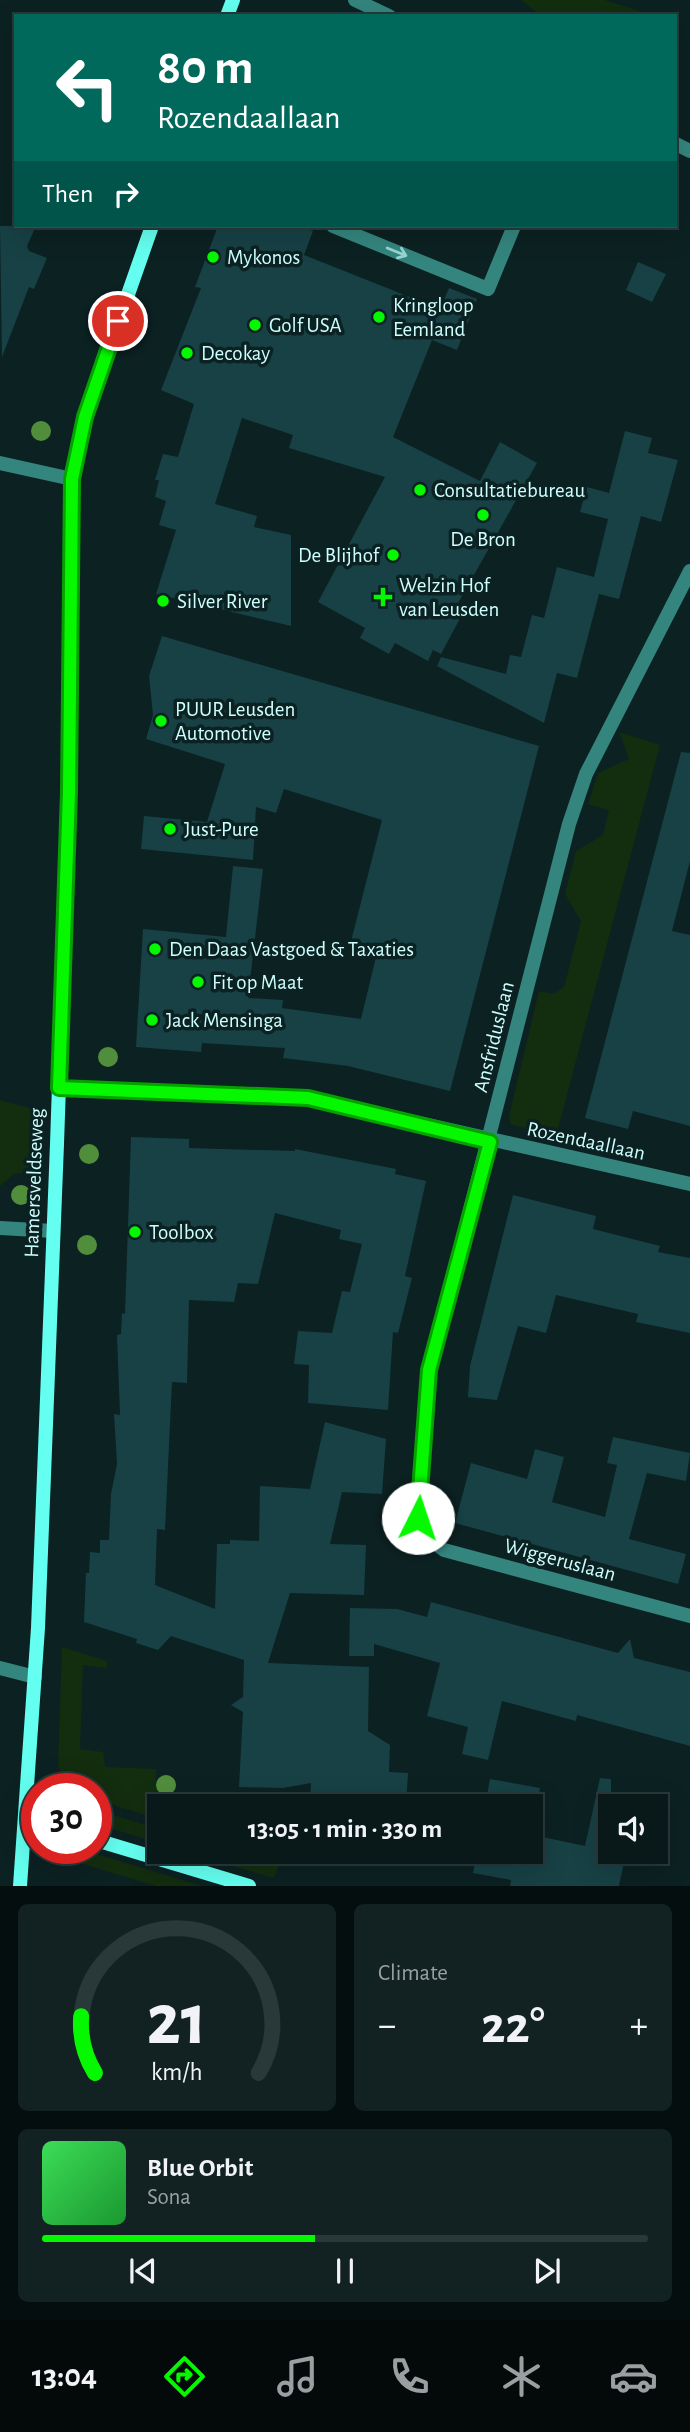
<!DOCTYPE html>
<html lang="en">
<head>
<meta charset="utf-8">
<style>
  :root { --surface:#09191a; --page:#122223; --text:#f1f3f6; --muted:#99a0a2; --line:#293839; --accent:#06f800 }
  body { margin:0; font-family:"Alegreya Sans",sans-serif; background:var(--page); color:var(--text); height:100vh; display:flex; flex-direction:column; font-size:26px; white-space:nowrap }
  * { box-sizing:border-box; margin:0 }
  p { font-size:23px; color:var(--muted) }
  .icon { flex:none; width:38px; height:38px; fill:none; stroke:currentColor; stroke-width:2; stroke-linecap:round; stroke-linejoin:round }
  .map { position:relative; height:1886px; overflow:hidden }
  .panel { display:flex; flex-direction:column; gap:18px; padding:18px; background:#050e0e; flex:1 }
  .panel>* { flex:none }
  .hud { position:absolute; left:14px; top:14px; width:663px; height:214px; border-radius:0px; box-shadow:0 7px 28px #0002,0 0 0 2px var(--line); background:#00695c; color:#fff; overflow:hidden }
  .tools { position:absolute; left:598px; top:1794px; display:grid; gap:14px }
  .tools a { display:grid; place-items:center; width:70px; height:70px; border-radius:0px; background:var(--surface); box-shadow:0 7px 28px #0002,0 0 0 2px var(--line); font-size:35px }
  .speed { position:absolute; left:21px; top:1773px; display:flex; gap:14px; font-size:35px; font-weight:700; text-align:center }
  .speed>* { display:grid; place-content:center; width:91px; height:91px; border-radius:50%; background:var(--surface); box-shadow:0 7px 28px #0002,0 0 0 2px var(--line); line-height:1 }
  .speed .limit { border:10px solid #d22; background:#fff; color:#111 }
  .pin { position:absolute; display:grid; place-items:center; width:60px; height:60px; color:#fff; margin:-30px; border:4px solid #fff; border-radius:50%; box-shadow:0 2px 7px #0007 }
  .me { position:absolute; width:77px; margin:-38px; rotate:4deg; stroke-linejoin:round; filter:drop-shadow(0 0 5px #0008) }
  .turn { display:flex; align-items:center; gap:24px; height:147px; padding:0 28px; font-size:32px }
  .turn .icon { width:91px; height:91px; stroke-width:2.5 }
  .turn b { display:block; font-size:49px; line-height:60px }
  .then { display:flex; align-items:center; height:66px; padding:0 28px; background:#0003; gap:14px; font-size:26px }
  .big { font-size:52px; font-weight:600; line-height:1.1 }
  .panel .widget { flex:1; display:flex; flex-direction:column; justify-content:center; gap:10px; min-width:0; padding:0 24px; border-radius:10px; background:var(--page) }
  .panel .dial { align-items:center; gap:0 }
  .dial svg { height:182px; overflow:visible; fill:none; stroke:var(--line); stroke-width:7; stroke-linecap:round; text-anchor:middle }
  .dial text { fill:var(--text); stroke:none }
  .song { display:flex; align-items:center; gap:21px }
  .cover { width:84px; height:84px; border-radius:10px; background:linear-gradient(135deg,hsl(130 70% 55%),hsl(130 70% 35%)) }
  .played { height:7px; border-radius:4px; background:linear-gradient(90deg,var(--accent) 45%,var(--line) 45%) }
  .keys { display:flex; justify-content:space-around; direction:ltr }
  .heat { display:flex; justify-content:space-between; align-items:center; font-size:38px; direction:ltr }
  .panel .tiles { flex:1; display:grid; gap:18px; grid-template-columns:1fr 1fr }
  .widget:last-child { grid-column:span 2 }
  .trip { position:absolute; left:147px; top:1794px; width:396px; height:70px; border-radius:0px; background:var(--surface); box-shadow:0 7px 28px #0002,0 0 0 2px var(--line); font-weight:600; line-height:70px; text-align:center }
  .dock { display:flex; height:112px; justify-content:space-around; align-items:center; background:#040a0a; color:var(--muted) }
  .dock .icon { width:49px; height:49px }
  .dock .on { color:var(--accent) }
  .dock b { font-size:32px; color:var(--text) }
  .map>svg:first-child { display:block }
  .green { fill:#132d0f }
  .building { fill:#174145 }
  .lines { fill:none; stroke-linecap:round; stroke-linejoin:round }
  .lane { stroke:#34857e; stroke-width:14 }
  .street { stroke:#34857e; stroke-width:14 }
  .secondary { stroke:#64fff0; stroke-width:14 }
  .tree { fill:#518e3c }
  .oneway { stroke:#97d4d1 }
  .route-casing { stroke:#04a100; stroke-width:18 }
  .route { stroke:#06f800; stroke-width:12 }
  .poi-dot { fill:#06f800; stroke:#0c2122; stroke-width:2.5 }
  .labels { text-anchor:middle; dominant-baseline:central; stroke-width:7; stroke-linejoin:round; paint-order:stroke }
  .poi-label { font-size:21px; fill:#cdfffe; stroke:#0c2122; text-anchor:start }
  .street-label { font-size:21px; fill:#cdfffe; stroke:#0c2122 }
</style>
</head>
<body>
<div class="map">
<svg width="690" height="1886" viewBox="0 0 690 1886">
  <rect width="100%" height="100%" fill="#0c2122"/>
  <path class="green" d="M 521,0 L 605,0 L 649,14 L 541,16 Z
    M 619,732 L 660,745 L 556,1136 L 510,1124 L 509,1116 L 539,991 L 553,994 L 564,987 L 581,921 L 565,894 L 576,851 L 603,835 L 609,810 L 588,804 L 598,773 L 629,759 Z
    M 0,1100 L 34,1109 L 32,1172 L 14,1174 L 0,1186 Z
    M 62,1647 L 107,1661 L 107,1668 L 83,1665 L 80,1749 L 103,1752 L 105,1767 L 156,1769 L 156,1788 L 194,1806 L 159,1806 L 159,1819 L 96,1800 L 96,1788 L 68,1787 L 58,1765 Z
    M 100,1811 L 159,1829 L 159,1843 L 96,1824 Z
    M 87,1851 L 202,1886 L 156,1886 L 83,1864 Z
    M 186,1852 L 231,1852 L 279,1866 L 274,1877 L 270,1877 Z"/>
  <path class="building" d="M 0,226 L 36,226 L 27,246 L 29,251 L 47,258 L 34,289 L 29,287 L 2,357 Z
    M 218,226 L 299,226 L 313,231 L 304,255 L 440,309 L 449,288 L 477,299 L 457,350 L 432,340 L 393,437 L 480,481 L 500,442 L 537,463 L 457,605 L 465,609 L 441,654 L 433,650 L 428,661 L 395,643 L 389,654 L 360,638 L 365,628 L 318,602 L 385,477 L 289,448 L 293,435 L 242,418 L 215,504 L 257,516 L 254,527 L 291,535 L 291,626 L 156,594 L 176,530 L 159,525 L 166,501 L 155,497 L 159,480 L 155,480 L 163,454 L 178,457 L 194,404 L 161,390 L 201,288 L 195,287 Z
    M 638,262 L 666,274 L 652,302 L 626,290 Z
    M 625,431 L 652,438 L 648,453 L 678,460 L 661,522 L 641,516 L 619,599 L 599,594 L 577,678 L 557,673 L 544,723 L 437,666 L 441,657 L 506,674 L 510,655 L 521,657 L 532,615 L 544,618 L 557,567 L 594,577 L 608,519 L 580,512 L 587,487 L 609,493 Z
    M 162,636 L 539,746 L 450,1091 L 348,1066 L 283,1058 L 285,1048 L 202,1043 L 201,1052 L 136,1047 L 143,929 L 226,937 L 233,866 L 263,869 L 248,998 L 283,1000 L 282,1008 L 361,1019 L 376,957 L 349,949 L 382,820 L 284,789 L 276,813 L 256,807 L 253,860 L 141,849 L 144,816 L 207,822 L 225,764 L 146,739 L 153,715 L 149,676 Z
    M 681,752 L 690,753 L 690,861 L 672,931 L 690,935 L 690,1126 L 633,1111 L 628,1129 L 585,1118 Z
    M 131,1137 L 189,1139 L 189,1148 L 295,1151 L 295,1149 L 396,1169 L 395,1174 L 426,1181 L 405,1276 L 412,1278 L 398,1333 L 393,1332 L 388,1410 L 308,1403 L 309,1365 L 294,1364 L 298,1331 L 332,1333 L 342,1291 L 350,1292 L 362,1244 L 339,1239 L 341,1230 L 275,1213 L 258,1284 L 238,1283 L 234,1302 L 189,1300 L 187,1383 L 172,1382 L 165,1530 L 157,1529 L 155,1585 L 215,1609 L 217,1544 L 230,1544 L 230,1540 L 259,1541 L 260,1486 L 310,1489 L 325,1422 L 386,1439 L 382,1494 L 342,1492 L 330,1544 L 366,1545 L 364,1595 L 290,1593 L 268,1663 L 369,1667 L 368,1731 L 390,1745 L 389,1772 L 408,1773 L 406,1806 L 310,1806 L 311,1783 L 283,1788 L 239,1787 L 243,1712 L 231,1705 L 243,1697 L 244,1660 L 171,1636 L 158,1650 L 136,1643 L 137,1639 L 84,1622 L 86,1573 L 89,1573 L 90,1552 L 100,1553 L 100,1540 L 109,1540 L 111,1494 L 117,1464 L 114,1414 L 120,1415 L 117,1335 L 121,1334 L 122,1313 L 125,1314 Z
    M 513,1195 L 596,1216 L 593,1229 L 660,1246 L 658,1252 L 690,1258 L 690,1333 L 636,1322 L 638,1314 L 556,1295 L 546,1333 L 518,1326 L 497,1400 L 468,1397 L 470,1366 Z
    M 613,1437 L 690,1453 L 686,1481 L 647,1473 L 629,1539 L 686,1554 L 678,1584 L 455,1523 L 471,1463 L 527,1479 L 535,1449 L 564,1457 L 552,1502 L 605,1517 L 617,1465 L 607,1463 Z
    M 431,1602 L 618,1653 L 630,1639 L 634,1658 L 690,1672 L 690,1746 L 577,1715 L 576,1721 L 502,1701 L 488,1760 L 462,1754 L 468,1727 L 427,1716 L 440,1663 L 374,1644 L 374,1656 L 349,1656 L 350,1608 L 397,1609 L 427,1617 Z
    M 600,1778 L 611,1779 L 611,1852 L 626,1852 L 619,1886 L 510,1886 L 511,1880 L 473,1873 L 477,1852 L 530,1852 L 530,1806 L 485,1806 L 490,1779 L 540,1788 L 533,1835 L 585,1846 Z"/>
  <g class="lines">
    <path class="lane" d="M 333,226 L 488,289 L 514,226"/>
    <path class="street" d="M 355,0 L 389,16
      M 676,144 L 690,151
      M 0,463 L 72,479
      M 690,571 L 586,774 L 569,824 L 429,1370 L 418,1518 L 424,1535 L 444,1550 L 690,1616
      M 59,1088 L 308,1098 L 690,1184
      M 0,1228 L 53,1231
      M 0,1668 L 35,1677"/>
    <path class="secondary" d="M 227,16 L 233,0
      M 96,1840 L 249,1886
      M 20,1886 L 38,1628 L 57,1144 L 69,792 L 72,479 L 85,417 L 152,226"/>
  </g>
  <g class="tree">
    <circle cx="41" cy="431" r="10"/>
    <circle cx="108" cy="1057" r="10"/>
    <circle cx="89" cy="1154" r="10"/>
    <circle cx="21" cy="1195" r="10"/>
    <circle cx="87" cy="1245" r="10"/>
    <circle cx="166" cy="1785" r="10"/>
  </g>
  <defs><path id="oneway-shaft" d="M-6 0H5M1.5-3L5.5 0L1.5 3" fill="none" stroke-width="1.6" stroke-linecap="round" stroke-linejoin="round" transform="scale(1.75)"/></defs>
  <use class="oneway" href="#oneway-shaft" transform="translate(397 252) rotate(22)"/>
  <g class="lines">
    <g class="route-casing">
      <path id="route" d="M 118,321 L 85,417 L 72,479 L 69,792 L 59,1088 L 308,1098 L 490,1142 L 429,1370 L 418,1518"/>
    </g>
    <use href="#route" class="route"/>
  </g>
  <g class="poi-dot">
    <circle cx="213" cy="257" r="7"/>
    <circle cx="379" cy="317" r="7"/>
    <circle cx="255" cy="325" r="7"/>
    <circle cx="187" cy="353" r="7"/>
    <circle cx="420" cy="490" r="7"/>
    <circle cx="483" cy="515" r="7"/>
    <circle cx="393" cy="555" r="7"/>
    <path d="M379.5 586.5h7v7h7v7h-7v7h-7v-7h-7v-7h7z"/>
    <circle cx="163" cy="601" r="7"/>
    <circle cx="161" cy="721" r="7"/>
    <circle cx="170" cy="829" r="7"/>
    <circle cx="155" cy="949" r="7"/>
    <circle cx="198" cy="982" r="7"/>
    <circle cx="152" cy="1020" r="7"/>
    <circle cx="135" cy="1232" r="7"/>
  </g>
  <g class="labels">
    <g class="poi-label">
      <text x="227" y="257">Mykonos</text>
      <text x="393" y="305">Kringloop<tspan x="393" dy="24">Eemland</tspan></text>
      <text x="269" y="325">Golf USA</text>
      <text x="201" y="353">Decokay</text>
      <text x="434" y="490">Consultatiebureau</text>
      <text x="483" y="539" text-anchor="middle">De Bron</text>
      <text x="379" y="555" text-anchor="end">De Blijhof</text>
      <text x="399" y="585">Welzin Hof<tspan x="399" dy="24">van Leusden</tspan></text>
      <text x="177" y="601">Silver River</text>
      <text x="175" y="709">PUUR Leusden<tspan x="175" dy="24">Automotive</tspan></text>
      <text x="184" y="829">Just-Pure</text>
      <text x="169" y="949">Den Daas Vastgoed &amp; Taxaties</text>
      <text x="212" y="982">Fit op Maat</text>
      <text x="166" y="1020">Jack Mensinga</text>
      <text x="149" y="1232">Toolbox</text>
    </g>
    <g class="street-label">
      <text transform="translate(494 1037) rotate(-76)">Ansfriduslaan</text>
      <text transform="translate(586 1141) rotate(12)">Rozendaallaan</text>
      <text transform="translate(34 1183) rotate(-88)">Hamersveldseweg</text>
      <text transform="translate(560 1560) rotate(15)">Wiggeruslaan</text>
    </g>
  </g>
</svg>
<div class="tools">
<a><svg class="icon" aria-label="sound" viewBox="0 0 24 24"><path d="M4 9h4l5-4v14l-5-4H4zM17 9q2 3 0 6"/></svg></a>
</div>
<div class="speed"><div class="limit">30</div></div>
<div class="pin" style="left:118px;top:321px;background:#d93025"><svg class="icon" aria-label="arrive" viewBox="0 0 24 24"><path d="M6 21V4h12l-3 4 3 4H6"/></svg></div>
<svg class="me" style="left:418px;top:1518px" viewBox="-20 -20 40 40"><circle r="19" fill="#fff"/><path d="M0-13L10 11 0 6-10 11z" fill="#06f800"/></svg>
<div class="trip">13:05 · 1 min · 330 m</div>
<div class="hud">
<div class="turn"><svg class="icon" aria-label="left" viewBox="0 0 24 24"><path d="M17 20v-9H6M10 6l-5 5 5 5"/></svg><div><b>80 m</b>Rozendaallaan</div></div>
<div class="then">Then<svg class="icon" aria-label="right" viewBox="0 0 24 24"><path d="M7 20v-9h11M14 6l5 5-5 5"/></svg></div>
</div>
</div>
<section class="panel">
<div class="tiles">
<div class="widget dial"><svg viewBox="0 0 100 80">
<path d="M14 69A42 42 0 1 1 86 69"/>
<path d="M14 69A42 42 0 0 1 8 44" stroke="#06f800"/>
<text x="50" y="56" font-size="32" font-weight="700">21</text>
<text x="50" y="72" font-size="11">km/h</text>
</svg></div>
<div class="widget"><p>Climate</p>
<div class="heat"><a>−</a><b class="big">22°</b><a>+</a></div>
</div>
<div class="widget">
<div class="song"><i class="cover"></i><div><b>Blue Orbit</b><p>Sona</p></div></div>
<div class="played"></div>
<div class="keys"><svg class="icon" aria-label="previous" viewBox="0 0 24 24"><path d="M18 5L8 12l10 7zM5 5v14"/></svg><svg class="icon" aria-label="pause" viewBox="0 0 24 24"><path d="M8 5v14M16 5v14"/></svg><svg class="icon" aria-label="next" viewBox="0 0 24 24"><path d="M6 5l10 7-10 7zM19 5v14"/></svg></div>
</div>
</div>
</section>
<nav class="dock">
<b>13:04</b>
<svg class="icon on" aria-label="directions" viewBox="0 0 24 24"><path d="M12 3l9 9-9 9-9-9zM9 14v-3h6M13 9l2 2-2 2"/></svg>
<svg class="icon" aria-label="music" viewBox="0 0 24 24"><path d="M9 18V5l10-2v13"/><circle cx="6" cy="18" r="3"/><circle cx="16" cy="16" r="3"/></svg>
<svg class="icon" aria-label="phone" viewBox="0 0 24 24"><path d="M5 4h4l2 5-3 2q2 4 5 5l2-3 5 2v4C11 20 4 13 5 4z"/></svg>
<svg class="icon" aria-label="climate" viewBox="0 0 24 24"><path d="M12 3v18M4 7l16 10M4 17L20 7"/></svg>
<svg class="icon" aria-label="car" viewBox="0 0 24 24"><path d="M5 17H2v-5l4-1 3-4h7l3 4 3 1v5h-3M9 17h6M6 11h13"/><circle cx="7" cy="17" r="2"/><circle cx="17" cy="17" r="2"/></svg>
</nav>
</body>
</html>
